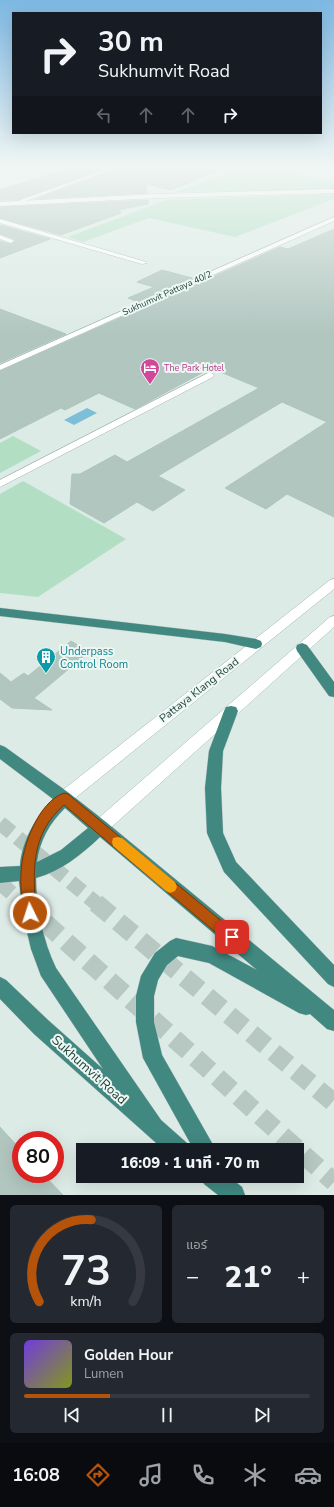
<!DOCTYPE html>
<html lang="th">
<head>
<meta charset="utf-8">
<style>
  :root { --surface:#171b24; --page:#242831; --text:#f1f3f6; --muted:#9ea1a6; --line:#363941; --accent:#b45309 }
  body { margin:0; font-family:"Nunito Sans","Noto Sans Thai",sans-serif; background:var(--page); color:var(--text); height:100vh; display:flex; flex-direction:column; font-size:15px; white-space:nowrap }
  * { box-sizing:border-box; margin:0 }
  p { font-size:13px; color:var(--muted) }
  .icon { flex:none; width:22px; height:22px; fill:none; stroke:currentColor; stroke-width:2; stroke-linecap:round; stroke-linejoin:round }
  .map { position:relative; height:1195px; overflow:hidden }
  .drawer { display:flex; flex-direction:column; gap:10px; padding:10px; background:#0d0f14; flex:1 }
  .drawer>* { flex:none }
  .hud { position:absolute; left:12px; top:12px; width:310px; height:122px; border-radius:0px; box-shadow:0 4px 16px #0002; background:#171b24; color:var(--text); overflow:hidden }
  .speed { position:absolute; left:12px; top:1131px; display:flex; gap:8px; font-size:20px; font-weight:700; text-align:center }
  .speed>* { display:grid; place-content:center; width:52px; height:52px; border-radius:50%; background:var(--surface); box-shadow:0 4px 16px #0002; line-height:1 }
  .speed .limit { border:6px solid #d22; background:#fff; color:#111 }
  .pin { position:absolute; display:grid; place-items:center; width:34px; height:34px; color:#fff; margin:-17px; border-radius:8px; box-shadow:0 2px 6px #0006 }
  .me { position:absolute; width:44px; margin:-22px; rotate:356deg; stroke-linejoin:round; filter:drop-shadow(0 0 3px #0008) }
  .turn { display:flex; align-items:center; gap:14px; height:84px; padding:0 20px; font-size:18px }
  .turn .icon { width:52px; height:52px; stroke-width:2.5 }
  .turn b { display:block; font-size:28px; line-height:34px }
  .lanes { display:flex; align-items:center; height:38px; padding:0 20px; background:#0003; justify-content:center; gap:20px; direction:ltr }
  .lanes .off { opacity:.35 }
  .big { font-size:30px; font-weight:800; line-height:1.1 }
  .drawer .tile { flex:1; display:flex; flex-direction:column; justify-content:center; gap:6px; min-width:0; padding:0 14px; border-radius:6px; background:var(--page) }
  .drawer .dial { align-items:center; gap:0 }
  .dial svg { height:104px; overflow:visible; fill:none; stroke:var(--line); stroke-width:7; stroke-linecap:round; text-anchor:middle }
  .dial text { fill:var(--text); stroke:none }
  .song { display:flex; align-items:center; gap:12px }
  .cover { width:48px; height:48px; border-radius:6px; background:linear-gradient(135deg,hsl(260 70% 55%),hsl(70 70% 35%)) }
  .played { height:4px; border-radius:2px; background:linear-gradient(90deg,var(--accent) 30%,var(--line) 30%) }
  .keys { display:flex; justify-content:space-around; direction:ltr }
  .heat { display:flex; justify-content:space-between; align-items:center; font-size:22px; direction:ltr }
  .drawer .tiles { flex:1; display:grid; gap:10px; grid-template-columns:1fr 1fr }
  .tile:last-child { grid-column:span 2 }
  .trip { position:absolute; left:76px; top:1143px; width:228px; height:40px; border-radius:0px; background:var(--surface); box-shadow:0 4px 16px #0002; font-weight:800; line-height:40px; text-align:center }
  .tab-bar { display:flex; height:64px; justify-content:space-around; align-items:center; background:#090b0e; color:var(--muted) }
  .tab-bar .icon { width:28px; height:28px }
  .tab-bar .current { color:var(--accent) }
  .tab-bar b { font-size:18px; color:var(--text) }
  .map>svg:first-child { display:block }
  .green { fill:#b2dfc4 }
  .water { fill:#7dbfd8 }
  .building { fill:#b2c6c0; stroke:#aec5be }
  .lines { fill:none; stroke-linecap:round; stroke-linejoin:round }
  .trunk-tunnel-far1 { stroke:#b7c8c3; stroke-width:15; stroke-dasharray:15 8; stroke-linecap:butt }
  .trunk-tunnel { stroke:#b7c8c3; stroke-width:19; stroke-dasharray:19 10; stroke-linecap:butt }
  .service-casing { stroke:#a0b3ae; stroke-width:1 }
  .minor-casing { stroke:#a0b3ae; stroke-width:1 }
  .secondary-casing { stroke:#9bb8b1; stroke-width:1 }
  .trunk-casing { stroke:#c0c8c7; stroke-width:1 }
  .service { fill:#fff; fill-rule:evenodd }
  .minor { fill:#fff; fill-rule:evenodd }
  .secondary { fill:#fff; fill-rule:evenodd }
  .trunk { fill:#408880; fill-rule:evenodd }
  .route { fill:#b45309; stroke:#753606 }
  .slow { fill:#f59e0b }
  .labels { text-anchor:middle; dominant-baseline:central; stroke-width:4; stroke-linejoin:round; paint-order:stroke }
  .far-street-label { font-size:9px; fill:#1d3c37; stroke:#edf7f3 }
  .far-hotel-label { font-size:9px; fill:#b23c85; stroke:#edf7f3; text-anchor:start }
  .culture-label { font-size:11px; fill:#0d838f; stroke:#edf7f3; text-anchor:start }
  .street-label { font-size:11px; fill:#1d3c37; stroke:#edf7f3 }
  .near-street-label { font-size:13px; fill:#1d3c37; stroke:#edf7f3 }
</style>
</head>
<body>
<div class="map">
<svg width="334" height="1195" viewBox="0 0 334 1195">
  <rect width="100%" height="100%" fill="#ddebe6"/>
  <path class="green" d="M 250,165 L 260,165 L 334,182 L 334,189 L 175,192 Z
    M 334,194 L 334,199 L 235,237 L 149,218 L 83,242 L 68,237 L 166,200 Z
    M 13,436 L 41,451 L 0,473 L 0,443 Z
    M 23,481 L 126,539 L 38,597 L 0,593 L 0,494 Z"/>
  <path class="water" d="M 87,408 L 97,413 L 74,425 L 64,420 Z"/>
  <path class="building" d="M 80,165 L 114,165 L 17,200 L 0,200 L 0,190 Z
    M 126,165 L 230,165 L 230,166 L 171,190 L 146,184 L 147,193 L 36,199 Z
    M 148,200 L 148,204 L 119,210 L 121,213 L 61,235 L 0,218 L 0,207 Z
    M 0,225 L 50,239 L 0,258 L 0,241 L 10,244 L 15,241 L 14,239 L 0,234 Z
    M 334,229 L 334,517 L 287,494 L 266,509 L 225,488 L 327,422 L 282,402 L 158,476 L 185,490 L 153,511 L 137,502 L 104,523 L 70,504 L 72,474 L 80,474 L 115,455 L 127,462 L 259,388 L 211,368 L 135,409 L 99,393 L 65,410 L 61,408 L 0,439 L 0,371 L 280,247 L 288,249 Z
    M 162,270 L 192,278 L 138,302 L 128,298 L 154,287 L 137,282 Z
    M 0,309 L 66,334 L 0,363 Z
    M 71,641 L 89,652 L 34,698 L 52,710 L 12,708 L 0,699 L 0,673 L 11,682 L 24,673 L 28,676 Z
    M 0,1127 L 21,1150 L 21,1174 L 43,1174 L 63,1195 L 0,1195 Z"/>
  <g class="lines">
    <path class="trunk-tunnel-far1" d="M 0,823 L 97,904
      M 0,883 L 24,904"/>
    <path class="trunk-tunnel" d="M 23,903 L 334,1182
      M 96,903 L 334,1103"/>
    <g class="service-casing">
      <path id="service" d="M 118,165 L 125,165 L 17,204 L 12,203 Z
        M 308,165 L 316,165 L 334,169 L 334,173 Z
        M 0,219 L 146,262 L 147,263 L 142,264 L 0,223 Z
        M 0,235 L 13,240 L 14,241 L 11,243 L 0,239 Z
        M 210,372 L 214,375 L 213,377 L 0,487 L 0,480 Z"/>
    </g>
    <g class="minor-casing">
      <path id="minor" d="M 320,165 L 327,165 L 318,169 L 315,167 Z
        M 334,189 L 334,193 L 157,198 L 0,206 L 0,202 L 157,194 Z
        M 334,217 L 334,221 L 0,370 L 0,365 Z"/>
    </g>
    <g class="secondary-casing">
      <path id="secondary" d="M 334,579 L 334,589 L 69,803 L 64,804 L 59,803 L 56,798 L 59,793 L 330,580 Z
        M 334,616 L 334,627 L 106,832 L 100,834 L 94,832 L 92,827 L 94,822 L 330,617 Z"/>
    </g>
    <g class="trunk-casing">
      <path id="trunk" d="M 0,608 L 225,634 L 256,639 L 261,641 L 262,644 L 261,647 L 256,649 L 225,642 L 0,616 Z
        M 302,643 L 307,645 L 334,682 L 334,697 L 329,696 L 297,651 L 296,648 L 297,645 Z
        M 231,706 L 236,707 L 238,711 L 223,751 L 221,788 L 223,833 L 236,862 L 334,965 L 334,987 L 328,984 L 224,872 L 207,833 L 205,788 L 209,751 L 224,711 L 226,707 Z
        M 0,745 L 5,747 L 69,793 L 106,822 L 334,1010 L 334,1031 L 327,1029 L 310,1014 L 306,1015 L 299,1013 L 209,963 L 178,956 L 167,965 L 158,980 L 154,996 L 154,1022 L 162,1055 L 216,1150 L 194,1150 L 143,1058 L 136,1022 L 136,996 L 141,976 L 155,953 L 170,941 L 176,938 L 212,946 L 257,970 L 100,837 C 81,855 61,871 36,878 C 36,907 43,941 56,968 L 161,1120 L 187,1143 L 190,1150 L 164,1150 L 34,1034 L 0,999 L 0,977 L 6,980 L 48,1020 L 103,1069 L 41,976 L 31,949 L 23,915 L 19,881 L 0,883 L 0,867 L 20,866 C 22,840 36,817 53,799 L 0,759 ZM 65,808 L 88,828 L 61,850 L 37,862 C 40,840 49,824 65,808 Z
        M 201,1176 L 228,1176 L 242,1187 L 245,1195 L 218,1195 L 204,1184 Z"/>
    </g>
    <use href="#service" class="service"/>
    <use href="#minor" class="minor"/>
    <use href="#secondary" class="secondary"/>
    <use href="#trunk" class="trunk"/>
  </g>
  <linearGradient id="sky" x2="0" y2="1"><stop stop-color="#7db8e2"/><stop offset="0.5" stop-color="#f0f6f4"/><stop offset="1" stop-color="#f0f6f4" stop-opacity="0"/></linearGradient>
  <rect width="334" height="332" fill="url(#sky)"/>
  <path class="route" d="M 64,793 L 68,794 L 236,933 L 238,937 L 236,942 L 232,944 L 227,942 L 64,805 C 30,835 33,871 36,913 L 34,917 L 30,919 L 25,917 L 23,913 C 22,899 20,885 21,872 C 22,847 38,802 64,793 Z"/>
  <path class="slow" d="M 118,837 L 122,838 L 175,882 L 177,887 L 175,891 L 170,893 L 166,891 L 113,846 L 112,842 L 113,838 Z"/>
  <defs>
    <g id="hotel-pin" transform="scale(1)"><path d="M0 17L-7.5 6A9.5 9.5 0 1 1 7.5 6Z" fill="#d1479c" stroke="#edf7f3"/><path d="M-6-4.5h1.5V1H6V5H4.5V3h-9V5H-6ZM-4 0a1.8 1.8 0 1 1 3.6 0ZM.5 0V-2.5h3Q6-2.5 6 0Z" fill="#fff"/></g>
    <g id="building-pin" transform="scale(1)"><path d="M0 17L-7.5 6A9.5 9.5 0 1 1 7.5 6Z" fill="#0f9aa8" stroke="#edf7f3"/><path d="M-4-6H4V6H1V3H-1V6H-4ZM-2.5-4.3h1.7v1.8h-1.7ZM.8-4.3h1.7v1.8H.8ZM-2.5-1h1.7V.8h-1.7ZM.8-1h1.7V.8H.8Z" fill="#fff"/></g>
  </defs>
  <g fill-rule="evenodd">
    <use href="#hotel-pin" x="150" y="368"/>
    <use href="#building-pin" x="46" y="657"/>
  </g>
  <g class="labels">
    <g class="far-street-label">
      <text transform="translate(167 293) rotate(-24)">Sukhumvit Pattaya 40/2</text>
    </g>
    <g class="far-hotel-label">
      <text x="164" y="368">The Park Hotel</text>
    </g>
    <g class="culture-label">
      <text x="60" y="651">Underpass<tspan x="60" dy="13">Control Room</tspan></text>
    </g>
    <g class="street-label">
      <text transform="translate(199 690) rotate(-38)">Pattaya Klang Road</text>
    </g>
    <g class="near-street-label">
      <text transform="translate(89 1070) rotate(42)">Sukhumvit Road</text>
    </g>
  </g>
</svg>
<div class="speed"><div class="limit">80</div></div>
<div class="pin" style="left:232px;top:937px;background:#d93025"><svg class="icon" aria-label="arrive" viewBox="0 0 24 24"><path d="M6 21V4h12l-3 4 3 4H6"/></svg></div>
<svg class="me" style="left:30px;top:913px" viewBox="-20 -20 40 40"><circle r="17" fill="#b45309" stroke="#fff" stroke-width="3"/><path d="M0-11L8 9 0 5-8 9z" fill="#fff"/></svg>
<div class="trip">16:09 · 1 นาที · 70 m</div>
<div class="hud">
<div class="turn"><svg class="icon" aria-label="right" viewBox="0 0 24 24"><path d="M7 20v-9h11M14 6l5 5-5 5"/></svg><div><b>30 m</b>Sukhumvit Road</div></div>
<div class="lanes"><svg class="icon off" aria-label="left" viewBox="0 0 24 24"><path d="M17 20v-9H6M10 6l-5 5 5 5"/></svg><svg class="icon off" aria-label="ahead" viewBox="0 0 24 24"><path d="M12 20V5M6 11l6-6 6 6"/></svg><svg class="icon off" aria-label="ahead" viewBox="0 0 24 24"><path d="M12 20V5M6 11l6-6 6 6"/></svg><svg class="icon" aria-label="right" viewBox="0 0 24 24"><path d="M7 20v-9h11M14 6l5 5-5 5"/></svg></div>
</div>
</div>
<section class="drawer">
<div class="tiles">
<div class="tile dial"><svg viewBox="0 0 100 80">
<path d="M14 69A42 42 0 1 1 86 69"/>
<path d="M14 69A42 42 0 0 1 54 6" stroke="#b45309"/>
<text x="50" y="56" font-size="32" font-weight="700">73</text>
<text x="50" y="72" font-size="11">km/h</text>
</svg></div>
<div class="tile"><p>แอร์</p>
<div class="heat"><a>−</a><b class="big">21°</b><a>+</a></div>
</div>
<div class="tile">
<div class="song"><i class="cover"></i><div><b>Golden Hour</b><p>Lumen</p></div></div>
<div class="played"></div>
<div class="keys"><svg class="icon" aria-label="previous" viewBox="0 0 24 24"><path d="M18 5L8 12l10 7zM5 5v14"/></svg><svg class="icon" aria-label="pause" viewBox="0 0 24 24"><path d="M8 5v14M16 5v14"/></svg><svg class="icon" aria-label="next" viewBox="0 0 24 24"><path d="M6 5l10 7-10 7zM19 5v14"/></svg></div>
</div>
</div>
</section>
<nav class="tab-bar">
<b>16:08</b>
<svg class="icon current" aria-label="directions" viewBox="0 0 24 24"><path d="M12 3l9 9-9 9-9-9zM9 14v-3h6M13 9l2 2-2 2"/></svg>
<svg class="icon" aria-label="music" viewBox="0 0 24 24"><path d="M9 18V5l10-2v13"/><circle cx="6" cy="18" r="3"/><circle cx="16" cy="16" r="3"/></svg>
<svg class="icon" aria-label="phone" viewBox="0 0 24 24"><path d="M5 4h4l2 5-3 2q2 4 5 5l2-3 5 2v4C11 20 4 13 5 4z"/></svg>
<svg class="icon" aria-label="climate" viewBox="0 0 24 24"><path d="M12 3v18M4 7l16 10M4 17L20 7"/></svg>
<svg class="icon" aria-label="car" viewBox="0 0 24 24"><path d="M5 17H2v-5l4-1 3-4h7l3 4 3 1v5h-3M9 17h6M6 11h13"/><circle cx="7" cy="17" r="2"/><circle cx="17" cy="17" r="2"/></svg>
</nav>
</body>
</html>
